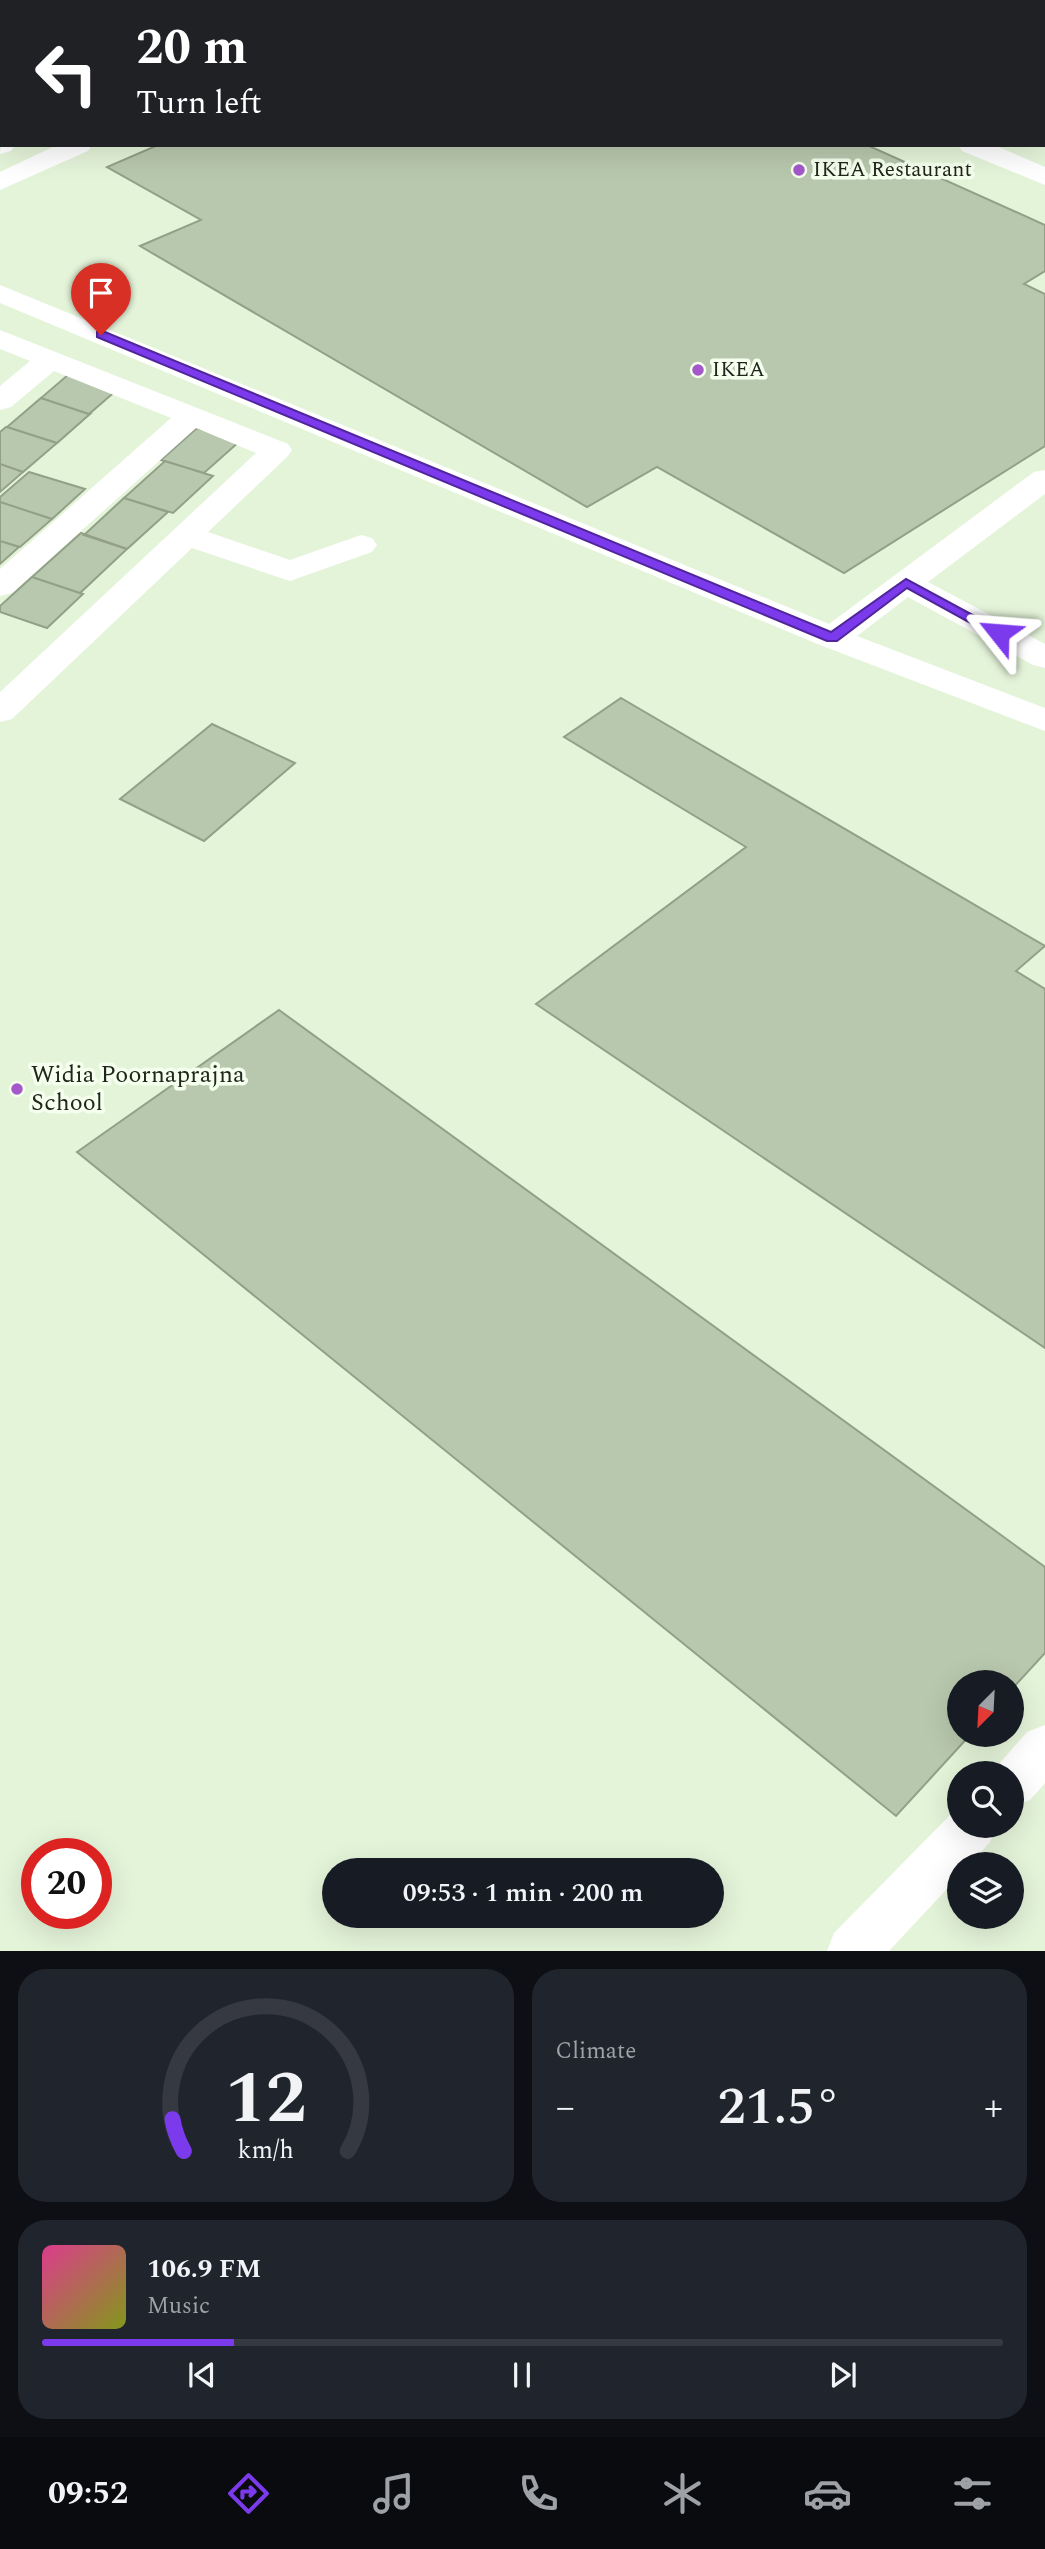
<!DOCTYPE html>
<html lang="en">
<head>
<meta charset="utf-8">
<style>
  :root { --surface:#171b24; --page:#20242c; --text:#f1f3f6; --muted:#9ea1a6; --line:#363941; --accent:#7c3aed }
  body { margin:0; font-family:Spectral,serif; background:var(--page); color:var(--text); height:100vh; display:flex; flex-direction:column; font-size:26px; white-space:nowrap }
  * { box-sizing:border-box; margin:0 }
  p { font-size:23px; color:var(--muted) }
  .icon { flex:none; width:38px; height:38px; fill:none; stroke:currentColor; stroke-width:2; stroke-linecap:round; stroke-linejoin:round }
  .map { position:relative; height:1951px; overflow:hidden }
  .drawer { display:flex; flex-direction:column; gap:18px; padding:18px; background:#0d0f14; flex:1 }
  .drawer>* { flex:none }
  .guide { position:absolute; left:0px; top:0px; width:1046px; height:147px; box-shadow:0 7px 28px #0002; background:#202124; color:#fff; overflow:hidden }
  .needle { width:46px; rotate:204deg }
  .buttons { position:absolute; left:947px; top:1670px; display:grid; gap:14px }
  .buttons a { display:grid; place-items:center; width:77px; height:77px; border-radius:50%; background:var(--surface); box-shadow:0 7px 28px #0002; font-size:35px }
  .speed { position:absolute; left:21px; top:1838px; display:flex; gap:14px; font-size:35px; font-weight:700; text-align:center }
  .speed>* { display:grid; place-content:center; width:91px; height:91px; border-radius:50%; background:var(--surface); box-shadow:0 7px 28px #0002; line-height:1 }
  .speed .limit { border:10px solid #d22; background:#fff; color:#111 }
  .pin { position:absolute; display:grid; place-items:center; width:60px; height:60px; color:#fff; margin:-72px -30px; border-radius:50% 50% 50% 0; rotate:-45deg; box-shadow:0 0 7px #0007 }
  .pin .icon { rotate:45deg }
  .me { position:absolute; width:77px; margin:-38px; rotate:298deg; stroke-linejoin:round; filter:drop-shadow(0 0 5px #0008) }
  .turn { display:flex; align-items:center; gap:24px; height:147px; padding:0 21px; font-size:32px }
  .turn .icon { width:91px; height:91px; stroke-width:2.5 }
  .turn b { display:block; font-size:49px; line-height:60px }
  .big { font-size:52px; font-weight:600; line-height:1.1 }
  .drawer .widget { flex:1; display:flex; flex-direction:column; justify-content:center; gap:10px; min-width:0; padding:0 24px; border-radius:28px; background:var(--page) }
  .drawer .dial { align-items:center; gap:0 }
  .dial svg { height:182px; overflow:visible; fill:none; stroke:var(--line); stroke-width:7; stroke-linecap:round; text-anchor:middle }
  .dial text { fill:var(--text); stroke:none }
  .song { display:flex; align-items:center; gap:21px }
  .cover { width:84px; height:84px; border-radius:10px; background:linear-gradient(135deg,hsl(330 70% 55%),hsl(70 70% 35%)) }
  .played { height:7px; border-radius:4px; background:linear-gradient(90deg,var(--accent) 20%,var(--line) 20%) }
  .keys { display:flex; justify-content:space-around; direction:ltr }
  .heat { display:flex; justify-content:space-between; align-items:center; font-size:38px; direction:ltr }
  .drawer .tiles { flex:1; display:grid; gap:18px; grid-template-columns:1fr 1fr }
  .widget:last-child { grid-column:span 2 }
  .trip { position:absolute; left:322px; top:1858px; width:402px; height:70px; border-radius:35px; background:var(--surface); box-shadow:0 7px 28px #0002; font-weight:600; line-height:70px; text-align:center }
  .menu { display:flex; height:112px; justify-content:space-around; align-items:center; background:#090b0e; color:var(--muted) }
  .menu .icon { width:49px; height:49px }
  .menu .on { color:var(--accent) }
  .menu b { font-size:32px; color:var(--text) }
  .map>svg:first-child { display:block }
  .building { fill:#b8c8ae; stroke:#91a087; stroke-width:2 }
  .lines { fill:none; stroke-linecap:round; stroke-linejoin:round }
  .path { stroke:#99a691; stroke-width:3.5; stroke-dasharray:2.5 3.5; stroke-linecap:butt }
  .minor { fill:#fff; fill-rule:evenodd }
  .route { fill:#7c3aed; stroke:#51269a; stroke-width:2 }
  .poi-dot { fill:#a458ca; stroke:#f5ffee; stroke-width:2.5 }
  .labels { text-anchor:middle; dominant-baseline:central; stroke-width:7; stroke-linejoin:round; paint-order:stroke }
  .far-poi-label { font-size:21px; fill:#20261c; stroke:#f5ffee; text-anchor:start }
  .poi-label { font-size:24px; fill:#20261c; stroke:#f5ffee; text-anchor:start }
</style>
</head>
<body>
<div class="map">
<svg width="1045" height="1951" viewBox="0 0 1045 1951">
  <rect width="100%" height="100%" fill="#e4f4d9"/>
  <path class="building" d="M 878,0 L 1045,0 L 1045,67 L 1045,2 Z
    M 158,145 L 867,145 L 1045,225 L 1045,271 L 1024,284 L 1045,294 L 1045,446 L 844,573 L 657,467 L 587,507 L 140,246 L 201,220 L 107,167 Z
    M 69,374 L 118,389 L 89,414 L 41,398 Z
    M 41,398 L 89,414 L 90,414 L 57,443 L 7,427 Z
    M 6,427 L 7,427 L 57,443 L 23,472 L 0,464 L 0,432 Z
    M 197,428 L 240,441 L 204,473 L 161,460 Z
    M 165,461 L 213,476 L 173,513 L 124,498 Z
    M 0,464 L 23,472 L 0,492 Z
    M 29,472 L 85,489 L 52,519 L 0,502 L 0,497 Z
    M 124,498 L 168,512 L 127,549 L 84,535 Z
    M 0,502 L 52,519 L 20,547 L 0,541 Z
    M 81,533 L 127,549 L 80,593 L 32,577 Z
    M 0,541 L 19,547 L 0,564 Z
    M 32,577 L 83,594 L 47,628 L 0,612 L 0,606 Z
    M 621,698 L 1045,946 L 1016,971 L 1045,989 L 1045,1348 L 536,1004 L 746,847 L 564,737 Z
    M 212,724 L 295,763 L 204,841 L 120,799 Z
    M 279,1010 L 1045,1567 L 1045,1653 L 1012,1689 L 1012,1682 L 959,1682 L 959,1734 L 971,1734 L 896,1816 L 77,1152 Z"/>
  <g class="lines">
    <path class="path" d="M 960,2 L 963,0"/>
    <path class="minor" d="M 26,0 L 52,0 L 25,2 Z
      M 308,0 L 335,0 L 307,2 Z
      M 385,0 L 412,0 L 384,2 Z
      M 618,0 L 645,0 L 646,2 L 619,2 Z
      M 759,0 L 784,0 L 785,2 L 760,2 Z
      M 826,0 L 850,0 L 851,2 L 827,2 Z
      M 0,11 L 2,11 L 2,25 L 0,25 Z
      M 2,137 L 2,145 L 15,145 L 11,151 L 0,154 Z
      M 57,145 L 92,145 L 88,151 L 0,190 L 0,172 Z
      M 958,145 L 994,145 L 1045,167 L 1045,185 L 962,151 Z
      M 0,285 L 829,624 L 1034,472 L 1045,470 L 1045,494 L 928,582 L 1045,644 L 1045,668 L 1033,665 L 908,597 L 857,636 L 1045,708 L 1045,731 L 820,645 L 0,303 Z
      M 0,330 L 288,444 L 292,450 L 288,456 L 208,532 L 290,560 L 361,535 L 372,538 L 377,545 L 372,552 L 290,581 L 192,548 L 12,719 L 0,722 L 0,692 L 256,453 L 196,428 L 12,593 L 0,596 L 0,569 L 171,418 L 54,371 L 11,407 L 0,410 L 0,386 L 30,361 L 0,349 Z
      M 1045,1725 L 1045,1783 L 1030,1800 L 1012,1806 L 1012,1773 L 991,1773 L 1027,1732 Z
      M 959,1806 L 959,1825 L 998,1825 L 990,1842 L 970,1864 L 959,1864 L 959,1876 L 889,1951 L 827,1951 L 834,1933 Z"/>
  </g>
  <path class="route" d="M 97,332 L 105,332 L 831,632 L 906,579 L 1006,633 L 994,636 L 907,588 L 837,641 L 827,641 L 97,337 Z"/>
  <g class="poi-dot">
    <circle cx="799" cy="170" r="7"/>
    <circle cx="698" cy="370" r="7"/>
    <circle cx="17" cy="1089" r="7"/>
  </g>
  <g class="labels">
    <g class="far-poi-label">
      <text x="813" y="170">IKEA Restaurant</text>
      <text x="712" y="370">IKEA</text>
    </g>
    <g class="poi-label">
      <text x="31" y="1075">Widia Poornaprajna<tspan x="31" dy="28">School</tspan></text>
    </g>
  </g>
</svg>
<div class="buttons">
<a><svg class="needle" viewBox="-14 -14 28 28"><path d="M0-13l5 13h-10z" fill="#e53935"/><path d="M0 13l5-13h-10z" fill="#9ea1a6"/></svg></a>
<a><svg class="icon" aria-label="search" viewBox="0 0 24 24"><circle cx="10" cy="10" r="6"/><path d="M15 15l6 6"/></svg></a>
<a><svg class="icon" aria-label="layers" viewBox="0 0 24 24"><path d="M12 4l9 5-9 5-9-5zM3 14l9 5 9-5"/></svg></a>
</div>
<div class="speed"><div class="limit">20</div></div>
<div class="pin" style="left:101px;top:335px;background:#d93025"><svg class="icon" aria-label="arrive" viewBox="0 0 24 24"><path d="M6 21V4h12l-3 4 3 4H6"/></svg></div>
<svg class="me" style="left:999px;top:633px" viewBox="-20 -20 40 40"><path d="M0-17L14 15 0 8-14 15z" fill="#7c3aed" stroke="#fff" stroke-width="4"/></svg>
<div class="trip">09:53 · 1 min · 200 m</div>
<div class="guide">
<div class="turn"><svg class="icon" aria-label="left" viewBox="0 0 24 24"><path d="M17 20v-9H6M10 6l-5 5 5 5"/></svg><div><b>20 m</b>Turn left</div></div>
</div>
</div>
<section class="drawer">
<div class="tiles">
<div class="widget dial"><svg viewBox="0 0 100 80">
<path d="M14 69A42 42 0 1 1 86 69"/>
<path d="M14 69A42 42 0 0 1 9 55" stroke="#7c3aed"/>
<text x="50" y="56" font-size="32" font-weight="700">12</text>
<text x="50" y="72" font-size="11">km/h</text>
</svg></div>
<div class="widget"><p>Climate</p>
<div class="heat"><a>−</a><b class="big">21.5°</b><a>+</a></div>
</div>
<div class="widget">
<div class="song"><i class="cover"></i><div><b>106.9 FM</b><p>Music</p></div></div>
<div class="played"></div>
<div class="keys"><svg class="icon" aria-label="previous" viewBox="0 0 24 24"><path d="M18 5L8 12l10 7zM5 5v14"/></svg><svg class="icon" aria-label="pause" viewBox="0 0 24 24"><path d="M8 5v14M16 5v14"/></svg><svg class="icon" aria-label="next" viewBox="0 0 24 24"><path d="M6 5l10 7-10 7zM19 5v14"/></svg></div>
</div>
</div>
</section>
<nav class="menu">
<b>09:52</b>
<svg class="icon on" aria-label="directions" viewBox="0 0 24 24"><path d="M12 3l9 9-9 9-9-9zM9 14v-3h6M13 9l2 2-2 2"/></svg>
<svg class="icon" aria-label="music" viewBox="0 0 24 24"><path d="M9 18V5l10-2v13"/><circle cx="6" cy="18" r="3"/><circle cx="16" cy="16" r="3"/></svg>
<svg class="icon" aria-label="phone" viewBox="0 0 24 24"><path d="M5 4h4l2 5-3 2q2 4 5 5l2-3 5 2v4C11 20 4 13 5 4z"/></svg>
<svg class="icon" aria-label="climate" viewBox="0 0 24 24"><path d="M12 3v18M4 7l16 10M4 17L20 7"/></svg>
<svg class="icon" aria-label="car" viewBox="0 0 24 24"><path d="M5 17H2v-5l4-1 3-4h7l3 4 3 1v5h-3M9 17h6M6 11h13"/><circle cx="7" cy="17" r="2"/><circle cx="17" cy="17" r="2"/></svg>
<svg class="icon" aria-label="filters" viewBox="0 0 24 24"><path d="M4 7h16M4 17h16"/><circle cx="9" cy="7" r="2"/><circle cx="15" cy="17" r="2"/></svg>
</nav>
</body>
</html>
